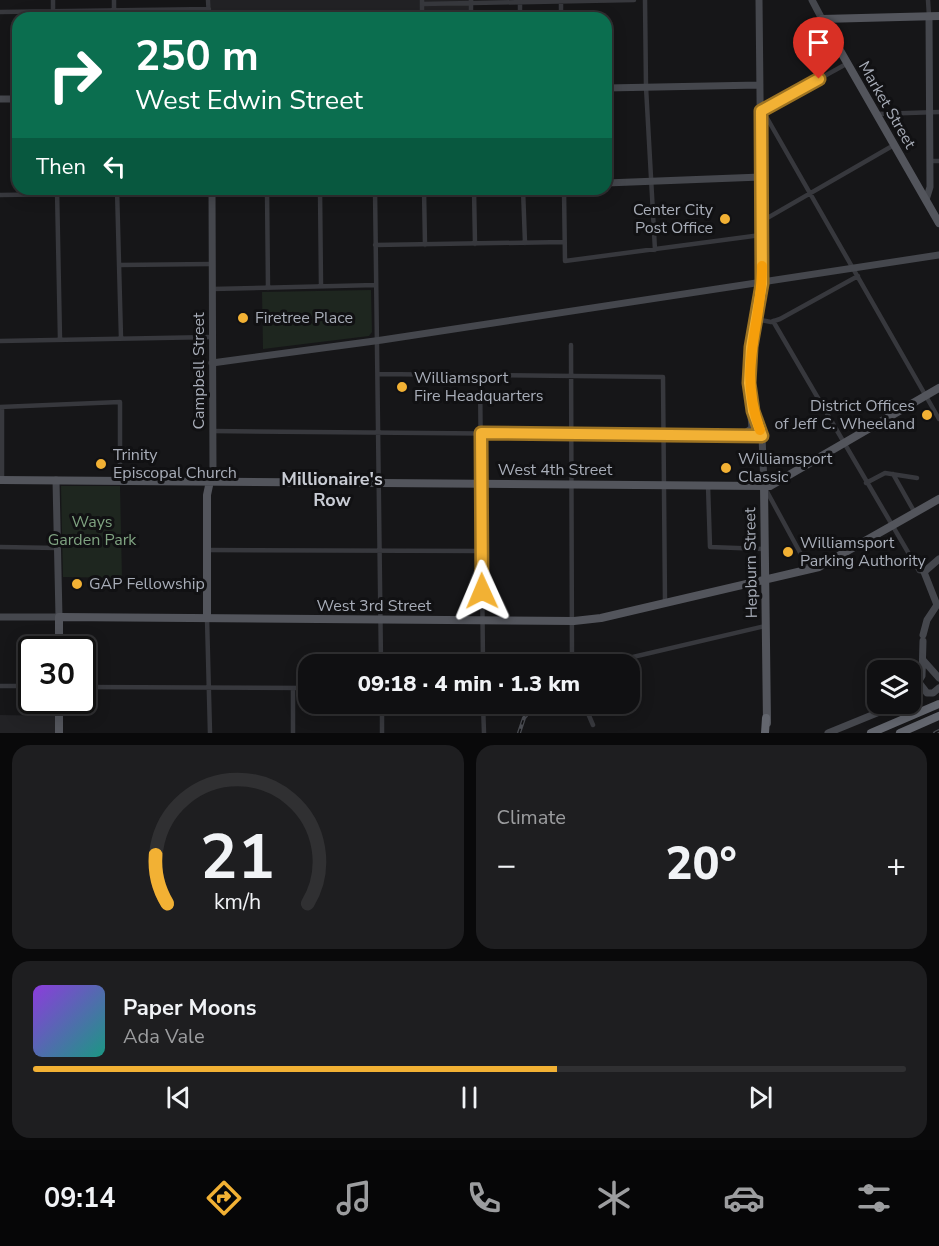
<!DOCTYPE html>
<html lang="en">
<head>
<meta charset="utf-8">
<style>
  :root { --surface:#101012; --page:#1e1e20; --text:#f1f3f6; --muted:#9c9d9f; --line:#303032; --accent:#f2b134 }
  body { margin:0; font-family:"Nunito Sans",sans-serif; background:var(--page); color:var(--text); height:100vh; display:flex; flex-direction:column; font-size:22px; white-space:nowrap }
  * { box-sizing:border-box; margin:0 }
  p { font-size:20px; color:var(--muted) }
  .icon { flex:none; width:33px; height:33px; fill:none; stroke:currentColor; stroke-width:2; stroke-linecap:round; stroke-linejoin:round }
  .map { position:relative; height:733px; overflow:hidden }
  .details { display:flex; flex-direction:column; gap:12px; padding:12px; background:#09090a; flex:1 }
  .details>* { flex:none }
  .banner { position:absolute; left:12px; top:12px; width:600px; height:183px; border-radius:18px; box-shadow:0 3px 15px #0003,0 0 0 2px var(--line); background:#0b6e4f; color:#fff; overflow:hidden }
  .tools { position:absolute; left:867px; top:660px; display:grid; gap:12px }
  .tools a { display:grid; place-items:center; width:54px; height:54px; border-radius:12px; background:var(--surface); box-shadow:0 3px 15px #0003,0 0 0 2px var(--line); font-size:30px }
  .speed { position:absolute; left:18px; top:636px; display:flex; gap:12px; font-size:30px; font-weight:700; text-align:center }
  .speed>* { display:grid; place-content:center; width:78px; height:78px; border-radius:50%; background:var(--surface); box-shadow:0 3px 15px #0003,0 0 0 2px var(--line); line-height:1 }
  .speed .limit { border:3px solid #111; border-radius:9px; background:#fff; color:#111 }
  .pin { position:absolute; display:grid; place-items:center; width:51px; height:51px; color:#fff; margin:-62px -26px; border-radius:50% 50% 50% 0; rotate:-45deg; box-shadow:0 0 6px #0007 }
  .pin .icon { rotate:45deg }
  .me { position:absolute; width:66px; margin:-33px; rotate:359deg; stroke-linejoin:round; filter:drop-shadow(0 0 4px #0008) }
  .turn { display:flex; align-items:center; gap:21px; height:126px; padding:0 24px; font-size:27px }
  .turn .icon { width:78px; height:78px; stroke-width:2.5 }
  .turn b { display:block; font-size:42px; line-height:51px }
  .then { display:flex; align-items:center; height:57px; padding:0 24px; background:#0003; gap:12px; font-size:22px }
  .big { font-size:45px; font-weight:800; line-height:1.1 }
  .details .card { flex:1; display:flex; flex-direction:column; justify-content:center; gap:9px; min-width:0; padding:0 21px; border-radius:18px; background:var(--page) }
  .details .dial { align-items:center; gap:0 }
  .dial svg { height:156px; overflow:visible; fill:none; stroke:var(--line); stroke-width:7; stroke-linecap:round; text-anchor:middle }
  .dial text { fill:var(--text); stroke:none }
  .song { display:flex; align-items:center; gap:18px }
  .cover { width:72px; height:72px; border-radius:9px; background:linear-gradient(135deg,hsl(270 70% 55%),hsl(170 70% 35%)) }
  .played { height:6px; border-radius:3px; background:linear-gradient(90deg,var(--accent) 60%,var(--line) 60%) }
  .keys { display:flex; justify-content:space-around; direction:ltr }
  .heat { display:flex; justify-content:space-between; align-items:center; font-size:33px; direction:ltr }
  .details .tiles { flex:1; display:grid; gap:12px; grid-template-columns:1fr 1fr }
  .card:last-child { grid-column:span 2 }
  .trip { position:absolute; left:298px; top:654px; width:342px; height:60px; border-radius:18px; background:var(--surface); box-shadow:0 3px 15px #0003,0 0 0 2px var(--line); font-weight:800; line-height:60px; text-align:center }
  .dock { display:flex; height:96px; justify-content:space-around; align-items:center; background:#060607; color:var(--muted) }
  .dock .icon { width:42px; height:42px }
  .dock .on { color:var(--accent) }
  .dock b { font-size:27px; color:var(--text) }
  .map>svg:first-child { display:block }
  .built { fill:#222225 }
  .green { fill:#1e261f }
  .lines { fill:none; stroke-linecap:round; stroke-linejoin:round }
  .street { stroke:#37383d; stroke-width:4.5 }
  .secondary { stroke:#45474d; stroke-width:7 }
  .primary { stroke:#53555c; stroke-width:8 }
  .highway { stroke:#63666e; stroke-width:8 }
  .rail-casing { stroke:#4a4c52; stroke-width:4 }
  .rail { stroke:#111113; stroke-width:1.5; stroke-dasharray:4.5; stroke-linecap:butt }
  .route-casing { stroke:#9d7322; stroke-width:15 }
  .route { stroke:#f2b134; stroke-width:10 }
  .slow { stroke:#f59e0b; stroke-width:10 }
  .poi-dot { fill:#f2b134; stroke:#111113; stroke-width:2 }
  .labels { text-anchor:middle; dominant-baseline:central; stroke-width:6; stroke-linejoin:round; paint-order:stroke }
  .street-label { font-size:16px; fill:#a8adb8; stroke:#111113 }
  .poi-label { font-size:16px; fill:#a8adb8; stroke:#111113; text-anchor:start }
  .park-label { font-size:16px; fill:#7fa381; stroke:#111113 }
  .neighbourhood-label { font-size:18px; font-weight:bold; fill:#c9ccd4; stroke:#111113 }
</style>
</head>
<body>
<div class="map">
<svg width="939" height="733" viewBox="0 0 939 733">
  <rect width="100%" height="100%" fill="#161618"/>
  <path class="built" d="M 210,0 L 469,0 L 469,18 L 211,18 Z
    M 0,715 L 55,716 L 55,733 L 0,733 Z"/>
  <path class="green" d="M 371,290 L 372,332 L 369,336 L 263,349 L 262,292 Z
    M 61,486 L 120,486 L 122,578 L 63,577 Z"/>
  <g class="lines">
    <path class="street" d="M 53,0 L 53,18
      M 114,0 L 114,18
      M 208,0 L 209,18
      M 422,0 L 422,18
      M 471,0 L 471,18
      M 520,0 L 520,18
      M 561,0 L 561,18
      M 645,0 L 646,87 L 655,250
      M 928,0 L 929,16
      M 422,4 L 634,0
      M 0,12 L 209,9
      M 761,111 L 848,63
      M 763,111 L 939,419
      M 877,114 L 939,112
      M 930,161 L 939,161
      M 57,189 L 60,339
      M 117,189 L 121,338
      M 267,189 L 268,288
      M 320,189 L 321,286
      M 375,189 L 381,664
      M 424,189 L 425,245
      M 474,189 L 475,244
      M 523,189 L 525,243
      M 564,189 L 565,261 L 761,235
      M 0,195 L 212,192
      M 762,221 L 894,145
      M 375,245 L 564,242
      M 119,265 L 212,264
      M 212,289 L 376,285
      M 755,319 L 771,322 L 780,319 L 858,276
      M 773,321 L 919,571 L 924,572
      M 0,341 L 212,337
      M 571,345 L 572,664
      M 378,374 L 663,377 L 665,603
      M 480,375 L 483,664
      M 0,407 L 120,402 L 120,481
      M 212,431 L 762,436
      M 893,474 L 915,513
      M 2,480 L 2,407
      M 866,483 L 885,473 L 917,478
      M 708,485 L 710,547 L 764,549
      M 765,488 L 809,569
      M 0,547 L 58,548
      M 207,550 L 482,551
      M 207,618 L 210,733
      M 603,664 L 765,626
      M 0,686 L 32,686
      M 82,687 L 309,688
      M 382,704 L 382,733
      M 483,704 L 484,733
      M 584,704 L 593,725
      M 293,733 L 293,688"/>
    <path class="secondary" d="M 759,0 L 762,284 L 751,347 L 749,383 L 751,401 L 762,436 L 764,486
      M 812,0 L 822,19
      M 606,88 L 760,85
      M 0,99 L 18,99
      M 606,183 L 761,177
      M 212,192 L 341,189
      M 926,200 L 930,187 L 929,16
      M 212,363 L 382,340 L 939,255
      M 741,436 L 752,428 L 751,416
      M 210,481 L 213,474 L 212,189
      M 0,617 L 59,617 L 56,480
      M 923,635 L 927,620 L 937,605 L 924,572 L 939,559
      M 923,660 L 939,678
      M 920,684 L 927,693 L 933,693 L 939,688
      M 910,695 L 922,676 L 923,641
      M 828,733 L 899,704"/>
    <path class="primary" d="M 939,16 L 822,19 L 939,223
      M 0,480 L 770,486 L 939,388
      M 764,486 L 767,723
      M 207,618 L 207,495 L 210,481
      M 59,650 L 59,617 L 574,621 L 601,618 L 819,567 L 939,499
      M 59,700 L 59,733"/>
    <path class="highway" d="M 765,733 L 766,718
      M 871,733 L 939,704
      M 900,733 L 939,716"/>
    <g class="rail-casing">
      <path id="rail" d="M 519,733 L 524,718 L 535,704
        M 935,733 L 939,731"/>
    </g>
    <use href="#rail" class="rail"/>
  </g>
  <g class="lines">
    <g class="route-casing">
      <path id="route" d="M 482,591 L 481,433 L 762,436 L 753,411 L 749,383 L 751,347 L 762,284 L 761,111 L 819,79"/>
    </g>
    <use href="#route" class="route"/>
    <path class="slow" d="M 760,430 C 737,366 762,327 762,266"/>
  </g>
  <g class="poi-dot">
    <circle cx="725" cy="219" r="6"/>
    <circle cx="243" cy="318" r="6"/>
    <circle cx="402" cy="387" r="6"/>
    <circle cx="927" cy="415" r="6"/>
    <circle cx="101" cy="464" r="6"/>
    <circle cx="726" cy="468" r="6"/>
    <circle cx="788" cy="552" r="6"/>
    <circle cx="77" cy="584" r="6"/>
  </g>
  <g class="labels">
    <g class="street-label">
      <text transform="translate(887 105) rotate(60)">Market Street</text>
      <text transform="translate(199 371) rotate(-90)">Campbell Street</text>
      <text x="555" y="470">West 4th Street</text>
      <text transform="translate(751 563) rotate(-91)">Hepburn Street</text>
      <text x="374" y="606">West 3rd Street</text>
    </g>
    <g class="poi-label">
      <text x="713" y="210" text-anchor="end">Center City<tspan x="713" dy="18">Post Office</tspan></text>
      <text x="255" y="318">Firetree Place</text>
      <text x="414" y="378">Williamsport<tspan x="414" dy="18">Fire Headquarters</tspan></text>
      <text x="915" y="406" text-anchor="end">District Offices<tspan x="915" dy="18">of Jeff C. Wheeland</tspan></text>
      <text x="113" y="455">Trinity<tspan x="113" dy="18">Episcopal Church</tspan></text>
      <text x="738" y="459">Williamsport<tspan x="738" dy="18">Classic</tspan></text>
      <text x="800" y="543">Williamsport<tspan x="800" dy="18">Parking Authority</tspan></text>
      <text x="89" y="584">GAP Fellowship</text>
    </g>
    <g class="park-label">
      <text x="92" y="522">Ways<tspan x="92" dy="18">Garden Park</tspan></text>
    </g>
    <g class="neighbourhood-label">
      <text x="332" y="479">Millionaire's<tspan x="332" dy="21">Row</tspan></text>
    </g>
  </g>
</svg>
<div class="tools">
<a><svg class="icon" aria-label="layers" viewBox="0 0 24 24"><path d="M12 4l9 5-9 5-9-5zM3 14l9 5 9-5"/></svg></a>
</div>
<div class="speed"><div class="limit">30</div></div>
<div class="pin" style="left:819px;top:79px;background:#d93025"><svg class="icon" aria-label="arrive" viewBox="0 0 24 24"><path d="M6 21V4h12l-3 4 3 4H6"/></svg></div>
<svg class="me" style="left:482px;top:591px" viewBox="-20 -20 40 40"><path d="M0-17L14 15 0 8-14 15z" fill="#f2b134" stroke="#fff" stroke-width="4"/></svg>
<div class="trip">09:18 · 4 min · 1.3 km</div>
<div class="banner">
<div class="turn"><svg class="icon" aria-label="right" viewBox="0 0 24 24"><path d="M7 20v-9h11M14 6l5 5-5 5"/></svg><div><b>250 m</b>West Edwin Street</div></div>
<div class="then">Then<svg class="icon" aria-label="left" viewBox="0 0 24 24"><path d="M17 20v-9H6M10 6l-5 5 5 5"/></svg></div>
</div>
</div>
<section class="details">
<div class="tiles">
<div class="card dial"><svg viewBox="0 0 100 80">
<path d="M14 69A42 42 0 1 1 86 69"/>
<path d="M14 69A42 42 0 0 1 8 44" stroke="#f2b134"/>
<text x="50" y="56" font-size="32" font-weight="700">21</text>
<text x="50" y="72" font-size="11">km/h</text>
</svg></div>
<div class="card"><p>Climate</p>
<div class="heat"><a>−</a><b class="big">20°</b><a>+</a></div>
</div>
<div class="card">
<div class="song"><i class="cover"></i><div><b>Paper Moons</b><p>Ada Vale</p></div></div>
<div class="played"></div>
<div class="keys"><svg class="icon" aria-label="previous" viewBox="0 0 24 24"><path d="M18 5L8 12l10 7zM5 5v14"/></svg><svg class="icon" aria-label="pause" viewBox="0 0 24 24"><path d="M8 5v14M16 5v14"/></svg><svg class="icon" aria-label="next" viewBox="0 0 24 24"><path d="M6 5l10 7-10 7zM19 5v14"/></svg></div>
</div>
</div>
</section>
<nav class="dock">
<b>09:14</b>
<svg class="icon on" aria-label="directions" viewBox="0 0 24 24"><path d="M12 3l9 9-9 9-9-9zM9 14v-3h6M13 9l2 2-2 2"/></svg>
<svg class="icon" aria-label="music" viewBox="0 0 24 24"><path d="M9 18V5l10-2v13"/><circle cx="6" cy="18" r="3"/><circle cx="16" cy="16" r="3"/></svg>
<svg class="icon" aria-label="phone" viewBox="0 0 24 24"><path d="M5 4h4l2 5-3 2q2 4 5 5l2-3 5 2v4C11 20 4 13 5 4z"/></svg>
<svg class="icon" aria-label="climate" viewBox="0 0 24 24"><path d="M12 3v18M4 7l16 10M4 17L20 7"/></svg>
<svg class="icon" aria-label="car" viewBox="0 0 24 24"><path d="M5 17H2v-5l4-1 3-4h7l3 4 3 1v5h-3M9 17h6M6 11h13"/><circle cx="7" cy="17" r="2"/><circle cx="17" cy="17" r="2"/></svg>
<svg class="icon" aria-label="filters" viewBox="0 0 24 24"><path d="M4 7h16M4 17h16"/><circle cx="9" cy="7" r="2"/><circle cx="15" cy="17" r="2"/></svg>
</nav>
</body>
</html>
